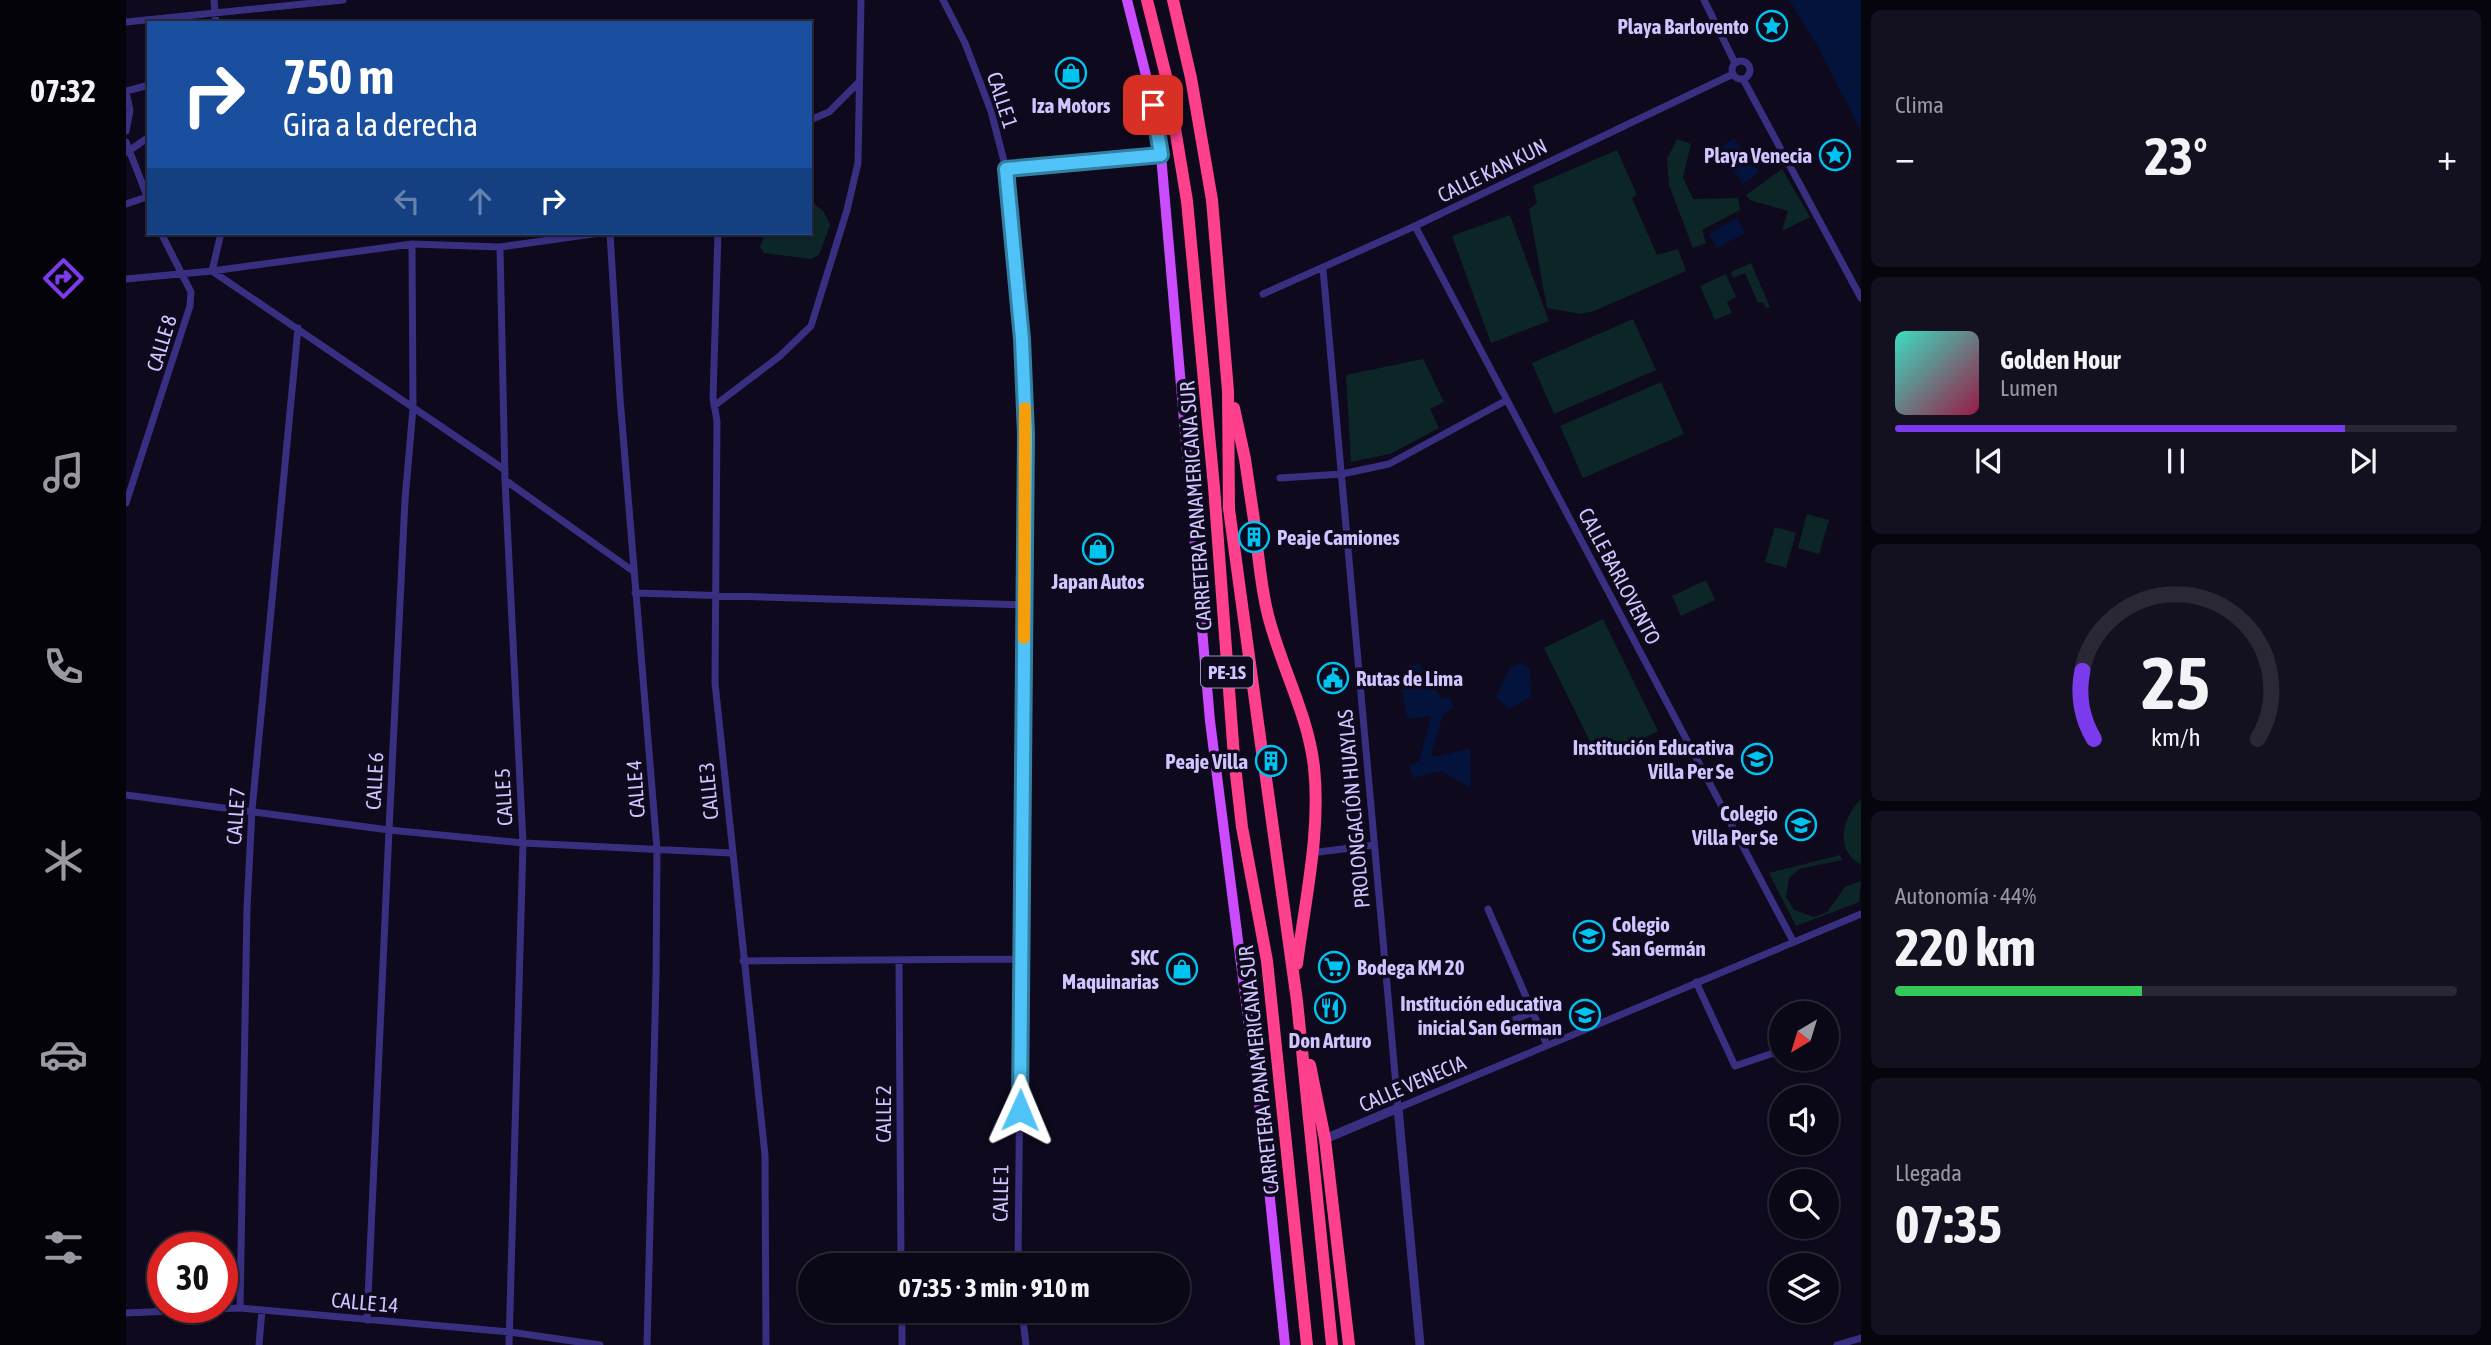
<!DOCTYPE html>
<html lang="es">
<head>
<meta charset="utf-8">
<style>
  :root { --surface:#0a0716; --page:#13101f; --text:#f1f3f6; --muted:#9999a1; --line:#2a2835; --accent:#7c3aed }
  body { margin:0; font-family:"Asap Condensed",sans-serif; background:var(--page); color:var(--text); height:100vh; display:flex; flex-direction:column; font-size:26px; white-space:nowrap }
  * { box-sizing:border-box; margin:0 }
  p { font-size:23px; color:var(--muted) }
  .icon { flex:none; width:38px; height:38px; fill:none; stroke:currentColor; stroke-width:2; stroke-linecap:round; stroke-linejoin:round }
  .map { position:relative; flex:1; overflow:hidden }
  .panel { display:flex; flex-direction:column; gap:10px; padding:10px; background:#06040c; width:630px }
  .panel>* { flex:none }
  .top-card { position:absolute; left:21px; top:21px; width:665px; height:214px; border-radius:0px; box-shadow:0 2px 5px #0004,0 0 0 2px var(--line); background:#1a4fa0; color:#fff; overflow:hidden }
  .needle { width:46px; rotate:218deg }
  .buttons { position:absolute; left:1643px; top:1001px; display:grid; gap:14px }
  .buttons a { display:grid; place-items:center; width:70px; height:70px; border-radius:50%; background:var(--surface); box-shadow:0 2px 5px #0004,0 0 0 2px var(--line); font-size:35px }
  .speed { position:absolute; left:21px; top:1232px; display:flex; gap:14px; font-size:35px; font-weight:700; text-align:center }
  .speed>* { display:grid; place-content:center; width:91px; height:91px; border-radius:50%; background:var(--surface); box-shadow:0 2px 5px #0004,0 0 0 2px var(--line); line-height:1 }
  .speed .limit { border:10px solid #d22; background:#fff; color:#111 }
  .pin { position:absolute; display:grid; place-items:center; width:60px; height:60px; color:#fff; margin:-30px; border-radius:14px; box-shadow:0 4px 10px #0006 }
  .me { position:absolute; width:77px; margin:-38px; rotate:1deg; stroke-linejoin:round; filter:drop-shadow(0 0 5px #0008) }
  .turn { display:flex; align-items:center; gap:24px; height:147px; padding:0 21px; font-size:32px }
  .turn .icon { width:91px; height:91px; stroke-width:2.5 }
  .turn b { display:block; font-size:49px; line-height:60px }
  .lanes { display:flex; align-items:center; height:66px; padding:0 21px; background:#0003; justify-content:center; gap:35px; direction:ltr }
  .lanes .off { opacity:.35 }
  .big { font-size:52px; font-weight:700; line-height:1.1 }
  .panel .widget { flex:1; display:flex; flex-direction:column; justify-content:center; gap:10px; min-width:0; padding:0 24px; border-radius:10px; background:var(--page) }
  .panel .dial { align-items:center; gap:0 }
  .dial svg { height:182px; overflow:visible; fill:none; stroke:var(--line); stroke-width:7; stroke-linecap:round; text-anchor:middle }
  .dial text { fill:var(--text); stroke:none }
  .song { display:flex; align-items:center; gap:21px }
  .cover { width:84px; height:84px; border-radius:10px; background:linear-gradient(135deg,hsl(170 70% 55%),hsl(340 70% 35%)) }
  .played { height:7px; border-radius:4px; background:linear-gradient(90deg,var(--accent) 80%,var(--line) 80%) }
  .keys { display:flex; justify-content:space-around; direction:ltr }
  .heat { display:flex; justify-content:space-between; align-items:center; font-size:38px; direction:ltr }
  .charge { height:10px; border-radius:5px; background:linear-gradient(90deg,#34c759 44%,var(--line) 0) }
  .trip { position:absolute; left:672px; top:1253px; width:392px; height:70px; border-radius:35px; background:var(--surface); box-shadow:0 2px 5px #0004,0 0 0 2px var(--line); font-weight:700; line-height:70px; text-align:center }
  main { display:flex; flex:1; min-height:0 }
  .tab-bar { display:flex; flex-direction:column; width:126px; justify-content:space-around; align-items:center; background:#040309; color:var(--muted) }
  .tab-bar .icon { width:49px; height:49px }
  .tab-bar .selected { color:var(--accent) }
  .tab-bar b { font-size:32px; color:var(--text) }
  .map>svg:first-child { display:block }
  .green { fill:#0c2627 }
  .water { fill:#04133b }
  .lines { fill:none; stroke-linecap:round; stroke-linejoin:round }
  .minor { stroke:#392f81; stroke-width:7 }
  .tertiary { stroke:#392f81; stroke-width:9 }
  .primary { stroke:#cb4cff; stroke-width:10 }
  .motorway { stroke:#ff408c; stroke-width:12 }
  .route-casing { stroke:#337fa1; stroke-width:18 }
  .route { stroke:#4fc3f7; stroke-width:12 }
  .slow { stroke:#f59e0b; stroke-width:12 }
  .labels { text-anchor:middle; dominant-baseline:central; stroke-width:7; stroke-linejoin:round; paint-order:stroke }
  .shield { fill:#0e091d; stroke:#968dbb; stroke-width:2 }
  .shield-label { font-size:19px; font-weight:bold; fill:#d0c5ff }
  .poi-label { font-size:21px; font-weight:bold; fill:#d0c5ff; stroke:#0e091d; text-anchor:end }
  .street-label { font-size:21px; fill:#d0c5ff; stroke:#0e091d }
</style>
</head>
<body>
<main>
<nav class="tab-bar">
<b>07:32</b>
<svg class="icon selected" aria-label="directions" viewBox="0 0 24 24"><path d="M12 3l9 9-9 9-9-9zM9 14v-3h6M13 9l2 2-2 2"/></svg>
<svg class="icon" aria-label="music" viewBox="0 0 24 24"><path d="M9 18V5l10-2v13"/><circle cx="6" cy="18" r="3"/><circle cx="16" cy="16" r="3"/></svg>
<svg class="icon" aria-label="phone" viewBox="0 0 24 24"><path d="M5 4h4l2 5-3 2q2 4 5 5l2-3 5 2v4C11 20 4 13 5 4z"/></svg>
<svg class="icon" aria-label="climate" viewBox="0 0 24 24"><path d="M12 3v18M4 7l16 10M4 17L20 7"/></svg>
<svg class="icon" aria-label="car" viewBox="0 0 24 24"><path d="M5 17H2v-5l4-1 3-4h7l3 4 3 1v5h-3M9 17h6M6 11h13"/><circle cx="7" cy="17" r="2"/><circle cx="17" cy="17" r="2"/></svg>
<svg class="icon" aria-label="filters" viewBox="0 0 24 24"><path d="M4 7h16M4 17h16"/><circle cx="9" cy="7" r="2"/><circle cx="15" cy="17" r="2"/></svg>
</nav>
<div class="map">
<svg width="1735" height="1345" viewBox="0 0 1735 1345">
  <rect width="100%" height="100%" fill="#0e091d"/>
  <path class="green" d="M 1551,139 L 1565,144 L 1557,177 L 1567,199 L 1612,198 L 1614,210 L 1576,230 L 1580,243 L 1567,248 L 1543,185 L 1541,159 Z
    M 1491,150 L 1511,195 L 1506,198 L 1531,255 L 1552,249 L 1560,271 L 1468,311 L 1454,314 L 1421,308 L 1403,209 L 1411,203 L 1407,186 Z
    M 1656,169 L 1684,217 L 1656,231 L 1662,211 L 1624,200 L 1620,195 Z
    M 684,200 L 698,212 L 704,225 L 693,255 L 685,259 L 638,253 L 634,247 L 639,233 L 684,233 Z
    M 1384,215 L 1423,321 L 1365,343 L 1326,236 Z
    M 1625,263 L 1644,307 L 1640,308 L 1637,302 L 1632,303 L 1619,273 L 1607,278 L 1605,272 Z
    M 1600,274 L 1610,297 L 1601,302 L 1606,313 L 1589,320 L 1574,286 Z
    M 1507,319 L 1530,370 L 1428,414 L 1406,363 Z
    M 1297,359 L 1318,402 L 1304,409 L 1313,428 L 1264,454 L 1225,462 L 1220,375 Z
    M 1535,382 L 1558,434 L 1457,478 L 1434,426 Z
    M 1681,514 L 1703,520 L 1693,554 L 1672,548 Z
    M 1649,527 L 1670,533 L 1660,568 L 1639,562 Z
    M 1580,580 L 1589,600 L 1555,616 L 1546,596 Z
    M 1477,619 L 1532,731 L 1473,760 L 1418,648 Z
    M 1735,799 L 1735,865 C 1707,849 1717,817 1735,799 Z
    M 1714,855 L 1716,860 L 1673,869 L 1663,878 L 1660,897 L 1668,910 L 1688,917 L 1701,912 L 1719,887 L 1735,881 L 1733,902 L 1670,926 L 1643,873 Z"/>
  <path class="water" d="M 1663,0 L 1735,0 L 1735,131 L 1692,47 Z
    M 1608,138 L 1633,172 L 1617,184 L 1592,150 Z
    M 1611,218 L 1619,233 L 1591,248 L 1583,234 Z
    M 1395,663 L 1404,669 L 1405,697 L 1383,709 L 1370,697 L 1384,667 Z
    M 1293,664 L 1316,699 L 1322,696 L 1328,707 L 1317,715 L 1305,755 L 1309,757 L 1344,748 L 1345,788 L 1314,771 L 1287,778 L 1283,765 L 1293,761 L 1305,716 L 1281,719 L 1276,689 L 1284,688 L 1279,666 Z"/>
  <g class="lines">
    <path class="minor" d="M 88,0 L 90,23
      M 817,0 L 839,43 L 865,111 L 880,169 L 896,339 L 900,434 L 892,1265
      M 1578,0 L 1609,63
      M 0,22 L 217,0
      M1606 70a9 9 0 1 1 18 0a9 9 0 1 1-18 0Z
      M 1617,79 L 1735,298
      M 0,91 L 23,85
      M 0,92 L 4,110 L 0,131
      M 684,120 L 703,112 L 733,82
      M 0,142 L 23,201
      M 1,152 L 23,137
      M 880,169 L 1035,155
      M 0,204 L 21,197
      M 1289,226 L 1667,941
      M 95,233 L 86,271 L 379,470
      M 484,233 L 494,398 L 531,849 L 530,979 L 521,1345
      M 592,233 L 587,398 L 591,421 L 589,683 L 639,1155 L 640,1345
      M 374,247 L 379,480 L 397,843 L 383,1345
      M 1197,269 L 1272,1108 L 1735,914
      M 0,279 L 86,271 L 286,244 L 374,247 L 474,233
      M 1137,294 L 1289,226 L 1607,74
      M 588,406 L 654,356 L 685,326 L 721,210 L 732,163 L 735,0
      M 1154,478 L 1216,474 L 1263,464 L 1381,400
      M 379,480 L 507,571
      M 0,503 L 64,306 L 65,292 L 35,233
      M 509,593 L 898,605
      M 0,795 L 263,830 L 397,843 L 605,853
      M 1185,853 L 1248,845
      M 1362,909 L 1421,1045
      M 617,961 L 898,959
      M 773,962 L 775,1265
      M 1570,982 L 1609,1066 L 1656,1050
      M 1376,1025 L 1407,1012
      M 114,1308 L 121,908 L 126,810 L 172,328
      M 776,1311 L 776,1345
      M 896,1311 L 900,1345
      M 0,1313 L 114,1308 L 384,1332 L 474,1345
      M 241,1320 L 263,830 L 279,500 L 287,408 L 286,244
      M 133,1345 L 136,1310
      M 1711,1345 L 1735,1338"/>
    <path class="tertiary" d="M 1199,1139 L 1272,1108 L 1294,1345"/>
    <path class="primary" d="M 1001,0 L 1027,103 L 1035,155 L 1084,721 L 1140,1160 L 1159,1345"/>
    <path class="motorway" d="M 1021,0 L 1041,80 L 1061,201 L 1088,487 L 1108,757 L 1116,827 L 1141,961 L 1181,1345
      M 1047,0 L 1065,78 L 1086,200 L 1102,391 L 1103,509 L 1136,752
      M 1108,408 L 1119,459 L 1129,527
      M 1131,546 C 1134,569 1136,592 1142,615 C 1155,667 1182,714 1188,767 C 1195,832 1179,900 1171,964
      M 1139,771 L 1171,1001 L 1206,1345
      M 1184,1065 L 1199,1139 L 1223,1345"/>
  </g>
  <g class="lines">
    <g class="route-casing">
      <path id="route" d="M 894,1110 L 900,434 L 896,339 L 880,169 L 1035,155 L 1027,105"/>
    </g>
    <use href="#route" class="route"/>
    <path class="slow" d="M 898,638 L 899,408"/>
  </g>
  <defs>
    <g id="sight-ring" transform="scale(1.575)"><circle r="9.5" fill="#0e091d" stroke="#00c4f0" stroke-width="1.5"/><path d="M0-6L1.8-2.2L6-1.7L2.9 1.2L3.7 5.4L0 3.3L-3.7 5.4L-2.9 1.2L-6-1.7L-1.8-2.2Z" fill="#00c4f0"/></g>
    <g id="shop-ring" transform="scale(1.575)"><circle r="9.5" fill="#0e091d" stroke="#00c4f0" stroke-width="1.5"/><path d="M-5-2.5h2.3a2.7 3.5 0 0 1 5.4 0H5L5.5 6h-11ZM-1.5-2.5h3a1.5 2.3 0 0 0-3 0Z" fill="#00c4f0"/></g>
    <g id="building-ring" transform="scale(1.575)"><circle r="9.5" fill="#0e091d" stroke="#00c4f0" stroke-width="1.5"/><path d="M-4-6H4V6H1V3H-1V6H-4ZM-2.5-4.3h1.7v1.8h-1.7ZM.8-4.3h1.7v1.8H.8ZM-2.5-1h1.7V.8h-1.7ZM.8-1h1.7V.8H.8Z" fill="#00c4f0"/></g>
    <g id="civic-ring" transform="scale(1.575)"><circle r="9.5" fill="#0e091d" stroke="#00c4f0" stroke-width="1.5"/><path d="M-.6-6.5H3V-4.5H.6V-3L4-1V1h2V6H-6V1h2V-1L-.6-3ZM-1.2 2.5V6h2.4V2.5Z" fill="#00c4f0"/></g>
    <g id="school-ring" transform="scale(1.575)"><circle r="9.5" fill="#0e091d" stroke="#00c4f0" stroke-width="1.5"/><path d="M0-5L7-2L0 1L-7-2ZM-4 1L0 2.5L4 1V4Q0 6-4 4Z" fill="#00c4f0"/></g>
    <g id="supermarket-ring" transform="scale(1.575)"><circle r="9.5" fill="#0e091d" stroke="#00c4f0" stroke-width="1.5"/><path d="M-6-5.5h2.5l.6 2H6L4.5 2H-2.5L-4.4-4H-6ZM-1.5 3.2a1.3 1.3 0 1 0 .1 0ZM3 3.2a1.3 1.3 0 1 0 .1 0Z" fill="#00c4f0"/></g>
    <g id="restaurant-ring" transform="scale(1.575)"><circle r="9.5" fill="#0e091d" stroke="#00c4f0" stroke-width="1.5"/><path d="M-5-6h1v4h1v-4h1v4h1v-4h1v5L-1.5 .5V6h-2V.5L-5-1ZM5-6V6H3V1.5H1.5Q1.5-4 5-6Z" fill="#00c4f0"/></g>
  </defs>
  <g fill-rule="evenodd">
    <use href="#sight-ring" x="1646" y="26"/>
    <use href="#shop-ring" x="945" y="73"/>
    <use href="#sight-ring" x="1709" y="155"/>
    <use href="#building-ring" x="1128" y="537"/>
    <use href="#shop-ring" x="972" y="549"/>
    <use href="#civic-ring" x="1207" y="678"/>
    <use href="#school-ring" x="1631" y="759"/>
    <use href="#building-ring" x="1145" y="761"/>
    <use href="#school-ring" x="1675" y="825"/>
    <use href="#school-ring" x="1463" y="936"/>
    <use href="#supermarket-ring" x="1208" y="967"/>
    <use href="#shop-ring" x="1056" y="969"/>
    <use href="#restaurant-ring" x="1204" y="1008"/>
    <use href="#school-ring" x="1459" y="1015"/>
  </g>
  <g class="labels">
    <rect class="shield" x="1075" y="656.5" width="52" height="31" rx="5"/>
    <g class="shield-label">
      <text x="1101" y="672">PE-1S</text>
    </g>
    <g class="poi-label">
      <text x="1623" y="26">Playa Barlovento</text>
      <text x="945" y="105" text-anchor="middle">Iza Motors</text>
      <text x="1686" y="155">Playa Venecia</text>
      <text x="1151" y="537" text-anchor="start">Peaje Camiones</text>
      <text x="972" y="581" text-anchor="middle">Japan Autos</text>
      <text x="1230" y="678" text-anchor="start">Rutas de Lima</text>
      <text x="1608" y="747">Institución Educativa<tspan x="1608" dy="24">Villa Per Se</tspan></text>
      <text x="1122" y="761">Peaje Villa</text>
      <text x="1652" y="813">Colegio<tspan x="1652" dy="24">Villa Per Se</tspan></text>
      <text x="1486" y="924" text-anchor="start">Colegio<tspan x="1486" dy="24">San Germán</tspan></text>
      <text x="1033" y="957">SKC<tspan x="1033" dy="24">Maquinarias</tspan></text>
      <text x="1231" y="967" text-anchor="start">Bodega KM 20</text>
      <text x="1436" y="1003">Institución educativa<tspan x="1436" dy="24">inicial San German</tspan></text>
      <text x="1204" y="1040" text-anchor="middle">Don Arturo</text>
    </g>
    <g class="street-label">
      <text transform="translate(877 100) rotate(72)">CALLE 1</text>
      <text transform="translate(1366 170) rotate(-26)">CALLE KAN KUN</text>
      <text transform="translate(35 343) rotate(-73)">CALLE 8</text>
      <text transform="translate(1069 506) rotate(-94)">CARRETERA PANAMERICANA SUR</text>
      <text transform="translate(1494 576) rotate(62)">CALLE BARLOVENTO</text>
      <text transform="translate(248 781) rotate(-87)">CALLE 6</text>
      <text transform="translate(509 789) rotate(-94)">CALLE 4</text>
      <text transform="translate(582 791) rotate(-95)">CALLE 3</text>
      <text transform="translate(377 797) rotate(-93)">CALLE 5</text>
      <text transform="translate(1227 809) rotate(-95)">PROLONGACIÓN HUAYLAS</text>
      <text transform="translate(109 816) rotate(-86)">CALLE 7</text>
      <text transform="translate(1132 1070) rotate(-96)">CARRETERA PANAMERICANA SUR</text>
      <text transform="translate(1286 1083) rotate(-23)">CALLE VENECIA</text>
      <text transform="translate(757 1114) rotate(-90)">CALLE 2</text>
      <text transform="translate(874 1193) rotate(-89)">CALLE 1</text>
      <text transform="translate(239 1302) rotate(5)">CALLE 14</text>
    </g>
  </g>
</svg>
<div class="buttons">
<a><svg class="needle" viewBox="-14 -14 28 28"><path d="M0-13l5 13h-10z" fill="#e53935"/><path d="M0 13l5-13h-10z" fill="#9999a1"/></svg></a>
<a><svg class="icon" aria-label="sound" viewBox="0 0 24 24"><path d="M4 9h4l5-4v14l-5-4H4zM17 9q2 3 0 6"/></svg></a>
<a><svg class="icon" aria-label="search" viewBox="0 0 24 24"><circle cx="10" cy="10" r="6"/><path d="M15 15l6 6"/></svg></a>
<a><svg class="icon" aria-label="layers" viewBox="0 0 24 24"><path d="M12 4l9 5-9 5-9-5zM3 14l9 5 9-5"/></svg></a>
</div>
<div class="speed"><div class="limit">30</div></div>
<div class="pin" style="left:1027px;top:105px;background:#d93025"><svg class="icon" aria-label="arrive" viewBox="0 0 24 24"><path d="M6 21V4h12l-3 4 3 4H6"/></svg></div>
<svg class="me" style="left:894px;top:1110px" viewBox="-20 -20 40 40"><path d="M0-17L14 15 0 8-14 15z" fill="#4fc3f7" stroke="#fff" stroke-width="4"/></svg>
<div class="trip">07:35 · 3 min · 910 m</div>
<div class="top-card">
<div class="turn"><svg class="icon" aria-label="right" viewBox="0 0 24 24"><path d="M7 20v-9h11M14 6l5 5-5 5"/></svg><div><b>750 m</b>Gira a la derecha</div></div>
<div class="lanes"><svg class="icon off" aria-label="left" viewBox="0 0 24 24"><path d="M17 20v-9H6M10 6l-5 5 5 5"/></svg><svg class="icon off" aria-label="ahead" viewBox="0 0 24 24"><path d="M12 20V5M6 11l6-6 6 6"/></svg><svg class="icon" aria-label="right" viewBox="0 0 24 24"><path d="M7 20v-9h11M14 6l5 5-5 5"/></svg></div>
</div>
</div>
<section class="panel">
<div class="widget"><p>Clima</p>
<div class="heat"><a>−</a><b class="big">23°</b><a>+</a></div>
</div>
<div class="widget">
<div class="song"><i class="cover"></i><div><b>Golden Hour</b><p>Lumen</p></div></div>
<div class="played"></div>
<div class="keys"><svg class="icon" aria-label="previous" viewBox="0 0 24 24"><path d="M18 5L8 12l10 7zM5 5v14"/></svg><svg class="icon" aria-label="pause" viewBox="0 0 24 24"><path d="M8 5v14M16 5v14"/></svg><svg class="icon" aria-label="next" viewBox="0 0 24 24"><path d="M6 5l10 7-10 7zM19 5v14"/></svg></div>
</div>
<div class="widget dial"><svg viewBox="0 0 100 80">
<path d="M14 69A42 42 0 1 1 86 69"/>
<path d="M14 69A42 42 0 0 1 9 39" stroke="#7c3aed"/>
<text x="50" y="56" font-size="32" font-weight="700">25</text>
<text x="50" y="72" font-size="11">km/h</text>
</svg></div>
<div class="widget"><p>Autonomía · 44%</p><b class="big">220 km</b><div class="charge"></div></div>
<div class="widget"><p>Llegada</p><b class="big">07:35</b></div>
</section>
</main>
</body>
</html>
